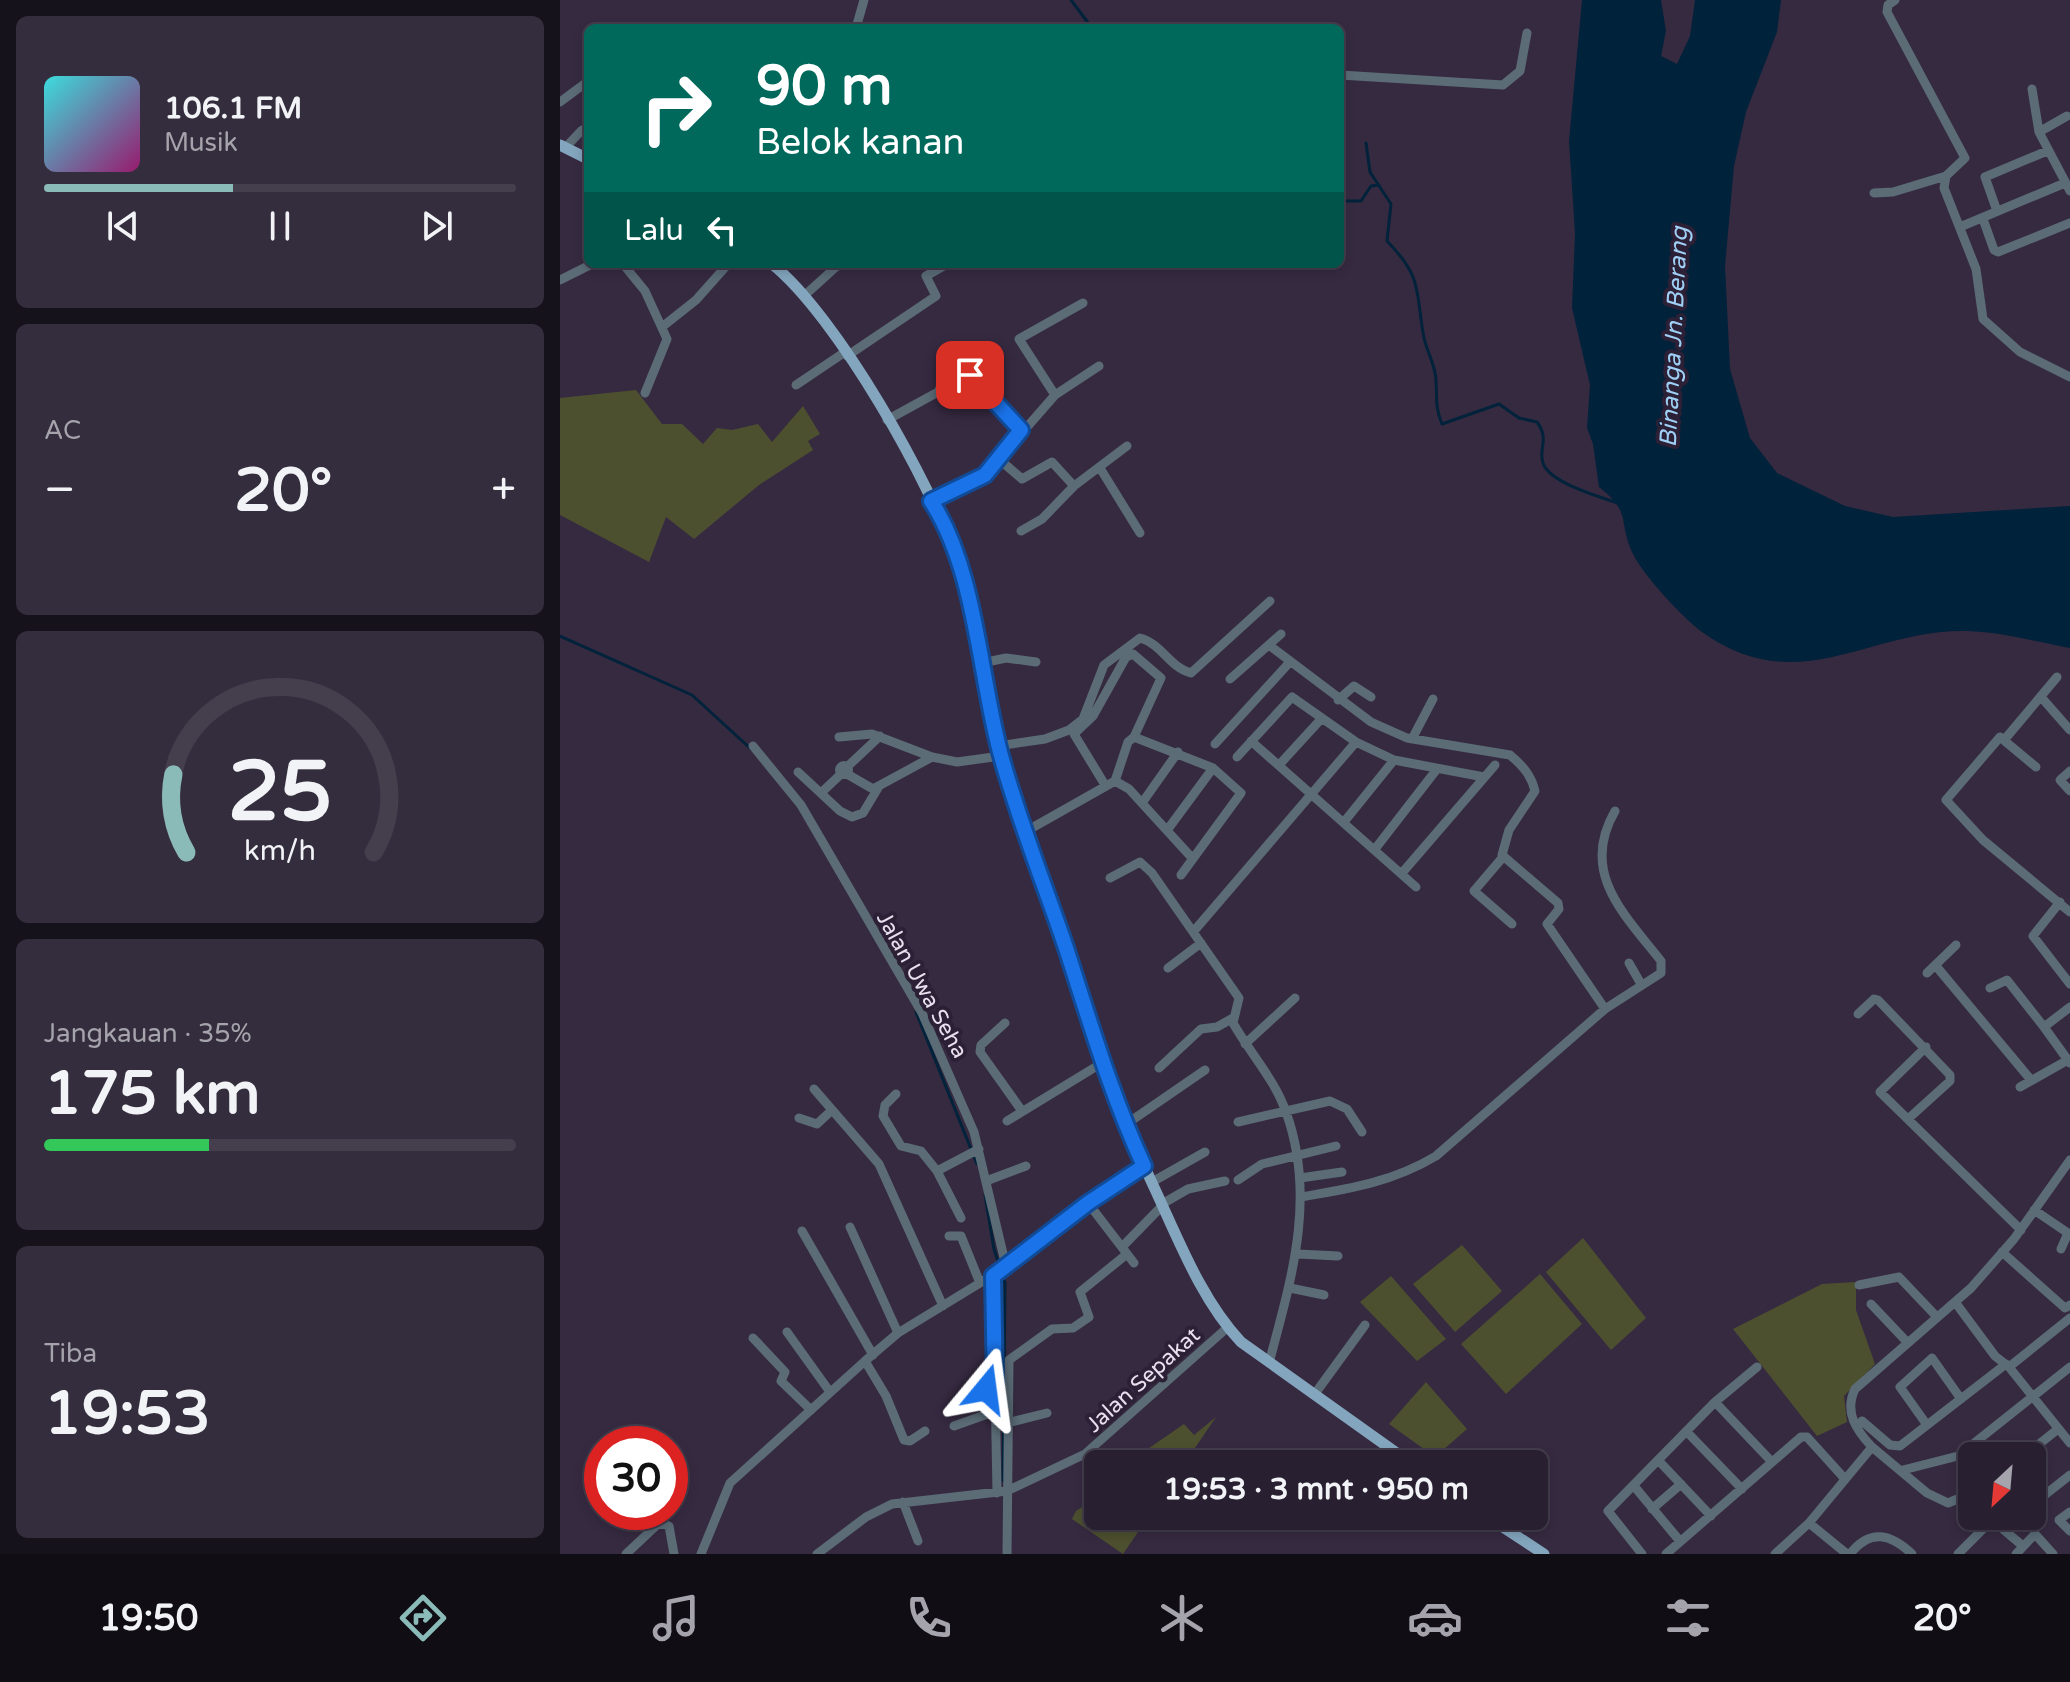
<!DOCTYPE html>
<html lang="id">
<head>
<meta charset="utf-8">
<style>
  :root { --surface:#282031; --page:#342d3d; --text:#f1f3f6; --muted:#a5a3ab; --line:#443e4d; --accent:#8bbbb9 }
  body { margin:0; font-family:"Varela Round",sans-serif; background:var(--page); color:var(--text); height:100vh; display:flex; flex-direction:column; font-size:30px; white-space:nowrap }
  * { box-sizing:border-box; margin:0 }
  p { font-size:26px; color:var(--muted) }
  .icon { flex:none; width:44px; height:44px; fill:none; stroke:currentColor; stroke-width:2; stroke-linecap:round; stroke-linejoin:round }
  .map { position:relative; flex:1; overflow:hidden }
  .side { display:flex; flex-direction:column; gap:16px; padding:16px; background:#16121b; width:560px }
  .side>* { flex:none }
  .hud { position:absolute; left:24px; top:24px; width:760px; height:244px; border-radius:12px; box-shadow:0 4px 12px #0003,0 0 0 2px var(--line); background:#00695c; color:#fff; overflow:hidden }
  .needle { width:52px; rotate:206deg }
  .buttons { position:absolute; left:1398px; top:1442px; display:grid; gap:16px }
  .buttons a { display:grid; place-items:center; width:88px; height:88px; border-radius:12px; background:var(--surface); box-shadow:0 4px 12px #0003,0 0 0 2px var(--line); font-size:40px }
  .speed { position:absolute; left:24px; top:1426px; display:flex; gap:16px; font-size:40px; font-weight:700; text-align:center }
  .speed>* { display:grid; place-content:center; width:104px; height:104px; border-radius:50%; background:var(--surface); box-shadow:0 4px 12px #0003,0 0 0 2px var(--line); line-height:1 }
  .speed .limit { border:12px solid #d22; background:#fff; color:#111 }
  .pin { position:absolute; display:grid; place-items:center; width:68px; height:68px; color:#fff; margin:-34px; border-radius:16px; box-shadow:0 4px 12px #0006 }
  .me { position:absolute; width:88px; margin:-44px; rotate:16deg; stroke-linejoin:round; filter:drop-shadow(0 0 6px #0008) }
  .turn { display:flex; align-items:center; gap:28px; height:168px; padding:0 40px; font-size:36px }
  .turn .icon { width:104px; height:104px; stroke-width:2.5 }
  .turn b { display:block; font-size:56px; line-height:68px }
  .then { display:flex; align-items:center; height:76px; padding:0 40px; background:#0003; gap:16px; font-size:30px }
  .big { font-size:60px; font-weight:800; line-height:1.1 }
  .side .tile { flex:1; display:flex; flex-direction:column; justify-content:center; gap:12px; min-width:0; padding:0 28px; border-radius:12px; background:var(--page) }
  .side .dial { align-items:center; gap:0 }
  .dial svg { height:208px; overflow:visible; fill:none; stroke:var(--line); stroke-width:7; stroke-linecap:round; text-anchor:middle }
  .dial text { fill:var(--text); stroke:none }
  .song { display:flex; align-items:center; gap:24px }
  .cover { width:96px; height:96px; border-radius:12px; background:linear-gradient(135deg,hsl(180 70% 55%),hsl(320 70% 35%)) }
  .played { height:8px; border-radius:4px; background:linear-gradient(90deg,var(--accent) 40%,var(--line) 40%) }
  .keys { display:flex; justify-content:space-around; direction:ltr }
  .heat { display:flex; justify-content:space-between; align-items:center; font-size:44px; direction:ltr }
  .charge { height:12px; border-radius:6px; background:linear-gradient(90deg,#34c759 35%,var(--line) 0) }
  .trip { position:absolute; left:524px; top:1450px; width:464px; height:80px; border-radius:12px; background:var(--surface); box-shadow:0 4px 12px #0003,0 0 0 2px var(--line); font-weight:800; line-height:80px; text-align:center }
  .menu { display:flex; height:128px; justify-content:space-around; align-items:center; background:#100d14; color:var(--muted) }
  .menu .icon { width:56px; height:56px }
  .menu .on { color:var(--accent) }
  .menu b { font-size:36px; color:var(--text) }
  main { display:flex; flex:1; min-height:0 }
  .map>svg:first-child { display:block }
  .green { fill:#4d502f }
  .water { fill:#00223a }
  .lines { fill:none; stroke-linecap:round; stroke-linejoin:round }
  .stream { stroke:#00223a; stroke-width:3 }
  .minor { stroke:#5b6c77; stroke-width:9 }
  .major { stroke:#83a6be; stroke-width:11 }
  .route-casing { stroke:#114b97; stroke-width:20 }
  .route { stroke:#1a73e8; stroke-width:14 }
  .labels { text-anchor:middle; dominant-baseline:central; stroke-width:8; stroke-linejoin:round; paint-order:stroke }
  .street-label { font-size:22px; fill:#e8e0ef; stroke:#2c2037 }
  .water-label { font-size:24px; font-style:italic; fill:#9fcff4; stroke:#2c2037 }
</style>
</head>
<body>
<main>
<section class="side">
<div class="tile">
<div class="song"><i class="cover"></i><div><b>106.1 FM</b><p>Musik</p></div></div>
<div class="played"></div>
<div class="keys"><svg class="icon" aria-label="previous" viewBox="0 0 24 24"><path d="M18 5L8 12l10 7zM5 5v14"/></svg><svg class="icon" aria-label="pause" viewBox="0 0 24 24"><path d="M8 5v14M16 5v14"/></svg><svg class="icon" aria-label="next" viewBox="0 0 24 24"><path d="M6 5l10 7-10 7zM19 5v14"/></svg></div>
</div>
<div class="tile"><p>AC</p>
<div class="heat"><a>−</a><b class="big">20°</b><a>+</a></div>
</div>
<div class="tile dial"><svg viewBox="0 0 100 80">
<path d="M14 69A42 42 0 1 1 86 69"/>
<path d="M14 69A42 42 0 0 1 9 39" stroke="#8bbbb9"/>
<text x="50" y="56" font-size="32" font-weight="700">25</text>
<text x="50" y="72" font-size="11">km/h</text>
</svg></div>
<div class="tile"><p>Jangkauan · 35%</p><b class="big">175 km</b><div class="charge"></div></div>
<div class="tile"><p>Tiba</p><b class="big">19:53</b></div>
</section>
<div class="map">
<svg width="1510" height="1554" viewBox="0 0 1510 1554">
  <rect width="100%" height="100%" fill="#362a41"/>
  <path class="green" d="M 76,390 L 102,424 L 122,424 L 143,444 L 157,428 L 172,430 L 198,424 L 212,442 L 243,406 L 260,434 L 248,441 L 253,450 L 199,485 L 134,539 L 106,517 L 89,562 L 0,515 L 0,398 Z
    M 1023,1238 L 1086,1318 L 1051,1350 L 986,1272 Z
    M 902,1245 L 942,1291 L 895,1332 L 853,1284 Z
    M 980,1274 L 1022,1324 L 946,1394 L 901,1344 Z
    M 831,1276 L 886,1339 L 857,1361 L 800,1302 Z
    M 1296,1282 L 1296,1310 L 1315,1364 L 1284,1396 L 1287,1422 L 1257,1436 L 1173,1329 L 1262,1284 Z
    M 866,1382 L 907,1429 L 875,1457 L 829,1424 Z
    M 656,1417 L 624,1464 L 566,1464 L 624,1424 L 634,1435 Z
    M 538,1497 L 538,1516 L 589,1516 L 563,1554 L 512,1519 L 516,1511 Z"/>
  <path class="water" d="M 1022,0 L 1101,0 L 1106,31 L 1101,56 L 1117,64 L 1130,36 L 1135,0 L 1221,0 L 1217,32 L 1186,112 L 1174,166 L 1165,266 L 1170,369 L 1190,438 L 1217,473 L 1285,506 L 1333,517 L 1510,506 L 1510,648 C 1477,642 1441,632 1407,631 C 1308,629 1239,701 1142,632 C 1123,618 1083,575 1073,554 C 1057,520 1073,514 1039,487 L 1033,444 L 1027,428 L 1030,385 L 1012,308 L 1015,233 L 1009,141 Z"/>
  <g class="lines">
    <path class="stream" d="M 511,0 L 532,28
      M 806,143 L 810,172 L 831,204 L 827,241 C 864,279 855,291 864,338 C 867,352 876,366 876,381 C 877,397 875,408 882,424 L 939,404 L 959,418 L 977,422 C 990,440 978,448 983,463 C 989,483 1043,498 1061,504
      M 780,201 L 801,201 L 811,186 L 819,185
      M 0,636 L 132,695 L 191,749
      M 356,1012 L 417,1164
      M 425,1195 L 434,1249 L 445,1283 L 443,1481"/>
    <path class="minor" d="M 1335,0 L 1328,5 L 1327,12 L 1405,158 L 1386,176 L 1384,188 L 1416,269 L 1423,319 L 1460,352 L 1510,377
      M 296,28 L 304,0
      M 780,75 L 943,85 L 960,71 L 967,33
      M 1472,89 L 1479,132 L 1510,191
      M 0,102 L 27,82
      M 1479,132 L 1507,116
      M 5,148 L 22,130
      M 1314,193 L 1333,192 L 1386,176
      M 1437,211 L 1425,177 L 1487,151
      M 1423,219 L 1434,250 L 1438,252 L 1510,223
      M 1400,227 L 1505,183
      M 63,264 L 85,291 L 107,339 L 85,393
      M 0,280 L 32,264
      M 245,295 L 277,266 L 291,264
      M 102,327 L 136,300 L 168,264
      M 287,356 L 376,296 L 366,276 L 387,264
      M 236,385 L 285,352
      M 495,395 L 459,339 L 523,303
      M 327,420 L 378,392 L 393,363 L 423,387 L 461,430
      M 440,460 L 462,479 L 492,462 L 514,486 L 567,446
      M 540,468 L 580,533
      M 371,501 L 425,475 L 495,395 L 539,366
      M 461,531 L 482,519 L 514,486
      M 709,645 L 811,722 L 847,738 L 950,755 C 963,766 971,775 975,791 L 949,830 L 942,855 L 998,903 L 999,909 L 987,924 L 1045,1009
      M 422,663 L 446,658 L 476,662
      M 670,679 L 721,634
      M 1481,697 L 1510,730
      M 778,700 L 794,686 L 811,697
      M 279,737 L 312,734 L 372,757
      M 852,739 L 873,699
      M 1445,739 L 1497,677
      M 691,741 L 856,887
      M 655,744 L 729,663
      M 193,746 L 241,805 L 362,1013 L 414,1132 L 446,1266
      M 438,746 L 485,739 L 509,730 L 523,719 L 544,665 L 580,638 C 602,644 609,667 631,673 L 710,601
      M 677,757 L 732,697 L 796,742 L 834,760 L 924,777
      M 719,765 L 762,718
      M279.5 770a4.5 4.5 0 1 1 9 0a4.5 4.5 0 1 1-9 0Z
      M 287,767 L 320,736
      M 1476,767 L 1440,737 L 1386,800 L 1423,840 L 1510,912
      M 1510,771 L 1500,780 L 1510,791
      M 238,772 L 280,811 L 292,817 L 303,813 L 318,788
      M 287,774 L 313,789 L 372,757 L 397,762 L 441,756
      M 555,781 L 568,742 L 574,737 L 653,768 L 681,793 L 621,875
      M 545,785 L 514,734 L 533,716 L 566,657 L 573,654 L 601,678 L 574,737
      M 262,792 L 281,774
      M 582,803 L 618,752
      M 784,822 L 834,760
      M 608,829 L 653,768
      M 463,833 L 555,781 L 569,789 L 633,859
      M 815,849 L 877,769
      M 943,857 L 914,891 L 952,924
      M 842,873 L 935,765
      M 550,878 L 580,862 L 592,873 L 679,998 L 673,1023 C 690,1053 715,1080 726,1112 C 757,1198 731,1280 709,1363
      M 1500,902 L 1473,936 L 1510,984
      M 634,931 L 796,742
      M 1069,963 L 1081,984
      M 1376,966 L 1471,1080
      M 608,968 L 641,943
      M 1367,973 L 1396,945
      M 1430,988 L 1447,980 L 1484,1027
      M 1510,1007 L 1484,1027 L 1510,1063
      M 1298,1014 L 1314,999 L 1318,1000 L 1390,1075 L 1390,1081 L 1348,1119
      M 445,1023 L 421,1045 L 420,1052 L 462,1111
      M 685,1044 L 735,998
      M 1366,1047 L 1320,1092 L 1461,1230
      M 599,1068 L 641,1029 L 657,1027 L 673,1018
      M 1460,1087 L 1508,1060
      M 254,1089 L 319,1164 L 383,1306
      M 336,1094 L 325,1105 L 323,1116 L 341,1146 L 361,1151 L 377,1171 L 419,1149
      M 239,1118 L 257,1124 L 272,1110
      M 447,1121 L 542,1063
      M 678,1122 L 770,1101 L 787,1109 L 802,1132
      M 565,1125 L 645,1070
      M 377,1171 L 401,1218
      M 740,1178 L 782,1172
      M 678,1180 L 702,1164 L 776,1146
      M 426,1181 L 466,1166
      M 592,1182 L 645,1152
      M 741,1197 C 789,1189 833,1182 876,1156 L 1045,1009 L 1101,973 L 1101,961 C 1065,915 1019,873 1055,811
      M 528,1203 L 574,1263
      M 602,1204 L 628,1189 L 665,1181
      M 1474,1210 L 1508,1233 L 1501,1249
      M 290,1227 L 338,1333
      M 242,1231 L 313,1355
      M 389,1236 L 401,1236 L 420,1283
      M 562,1247 L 603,1205
      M 1442,1252 L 1505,1308 L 1510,1305
      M 738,1254 L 778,1256
      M 433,1276 L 437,1493
      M 1299,1285 L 1339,1277 L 1377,1317
      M 730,1288 L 764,1295
      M 1395,1302 L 1435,1356 L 1449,1367 L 1510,1443
      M 1311,1304 L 1347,1342
      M 227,1332 L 270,1392
      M 193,1338 L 225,1372 L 221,1381 L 251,1410
      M 305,1361 L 326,1396 L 344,1440 L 350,1441 L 365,1431
      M 1449,1367 L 1510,1318
      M 754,1395 L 805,1325
      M 396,1401 L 435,1386
      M 1155,1402 L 1212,1462
      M 1302,1421 L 1330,1445 L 1340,1446 L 1446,1364
      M 443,1424 L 487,1413
      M 1367,1425 L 1340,1387 L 1372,1358 L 1401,1399
      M 394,1426 L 436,1411
      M 1127,1432 L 1182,1489
      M 1312,1447 L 1367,1493 L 1388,1503 L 1412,1493
      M 1464,1456 L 1498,1429
      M 1098,1460 L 1151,1516
      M 1343,1470 L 1398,1456 L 1510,1367
      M 1074,1486 L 1119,1540
      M 343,1502 L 358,1541
      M 1472,1505 L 1510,1475
      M 1092,1509 L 1121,1484
      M 1510,1512 L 1499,1520 L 1510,1531
      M 1249,1523 L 1287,1554
      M 66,1554 L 99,1523 L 109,1526 L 114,1554
      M 141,1554 L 170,1483 L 305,1361 L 338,1333 L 443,1269 L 528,1203 L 584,1166
      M 257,1554 L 306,1517 L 332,1504 L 447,1491 L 525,1454 L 668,1327
      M 447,1554 L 449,1360 L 492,1329 L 513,1328 L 529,1317 L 520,1292 L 567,1254
      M 1082,1554 L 1048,1511 L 1155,1402 L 1197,1367
      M 1106,1554 L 1241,1437 L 1247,1437 L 1285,1479
      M 1215,1554 L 1249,1523 L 1312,1447 C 1296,1430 1284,1412 1295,1389 L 1411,1288 L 1454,1239 L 1510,1160
      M 1290,1554 C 1310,1528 1331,1534 1352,1554
      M 1398,1554 L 1432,1520 L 1463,1546
      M 1456,1554 L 1475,1534 L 1493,1554"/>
    <path class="major" d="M 0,145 L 28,159
      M 212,264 C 276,315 373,485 398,564 C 418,628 423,695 441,759 C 460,823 484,884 505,947 C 532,1028 556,1107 593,1185 C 617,1236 641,1300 681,1342 L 852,1464
      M 926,1516 L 984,1554"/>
  </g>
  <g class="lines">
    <g class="route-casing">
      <path id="route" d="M 410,375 L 461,430 L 425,475 L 371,501 C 416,570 419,673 440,752 C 458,819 484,883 506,948 C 530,1022 551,1095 584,1166 L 528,1203 L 433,1276 L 435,1386 L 426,1389"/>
    </g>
    <use href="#route" class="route"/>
  </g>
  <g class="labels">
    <g class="street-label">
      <text transform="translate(362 985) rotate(61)">Jalan Uwa Seha</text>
      <text transform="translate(583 1380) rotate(-42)">Jalan Sepakat</text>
    </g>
    <g class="water-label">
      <text transform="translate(1114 337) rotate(-87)">Binanga Jn. Berang</text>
    </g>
  </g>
</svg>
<div class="buttons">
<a><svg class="needle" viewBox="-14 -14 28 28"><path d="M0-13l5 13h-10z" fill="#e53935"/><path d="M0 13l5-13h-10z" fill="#a5a3ab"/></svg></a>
</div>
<div class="speed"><div class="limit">30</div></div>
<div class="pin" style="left:410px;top:375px;background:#d93025"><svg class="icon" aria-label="arrive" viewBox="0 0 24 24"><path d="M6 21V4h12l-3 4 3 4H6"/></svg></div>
<svg class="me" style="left:426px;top:1389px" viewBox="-20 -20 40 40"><path d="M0-17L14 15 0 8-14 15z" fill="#1a73e8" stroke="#fff" stroke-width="4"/></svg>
<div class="trip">19:53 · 3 mnt · 950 m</div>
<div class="hud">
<div class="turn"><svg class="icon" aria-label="right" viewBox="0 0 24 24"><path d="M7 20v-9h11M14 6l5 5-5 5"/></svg><div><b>90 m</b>Belok kanan</div></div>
<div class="then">Lalu<svg class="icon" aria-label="left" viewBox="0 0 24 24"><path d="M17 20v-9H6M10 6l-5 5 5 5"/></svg></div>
</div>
</div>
</main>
<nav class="menu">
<b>19:50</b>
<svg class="icon on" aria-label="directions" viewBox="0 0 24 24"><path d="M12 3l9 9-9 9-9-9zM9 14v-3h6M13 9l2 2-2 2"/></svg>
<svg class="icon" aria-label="music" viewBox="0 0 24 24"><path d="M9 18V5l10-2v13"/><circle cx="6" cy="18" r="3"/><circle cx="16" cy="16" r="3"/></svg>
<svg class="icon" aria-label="phone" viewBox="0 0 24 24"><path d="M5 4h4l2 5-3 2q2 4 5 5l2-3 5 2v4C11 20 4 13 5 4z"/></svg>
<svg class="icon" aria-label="climate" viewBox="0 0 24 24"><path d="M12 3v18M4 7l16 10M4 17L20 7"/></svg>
<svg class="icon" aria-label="car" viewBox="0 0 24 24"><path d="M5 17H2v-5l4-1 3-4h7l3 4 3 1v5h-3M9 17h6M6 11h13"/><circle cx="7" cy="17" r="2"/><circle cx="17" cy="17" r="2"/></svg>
<svg class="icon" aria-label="filters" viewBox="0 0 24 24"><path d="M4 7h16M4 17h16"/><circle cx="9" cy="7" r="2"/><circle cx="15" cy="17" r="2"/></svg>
<b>20°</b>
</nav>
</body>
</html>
